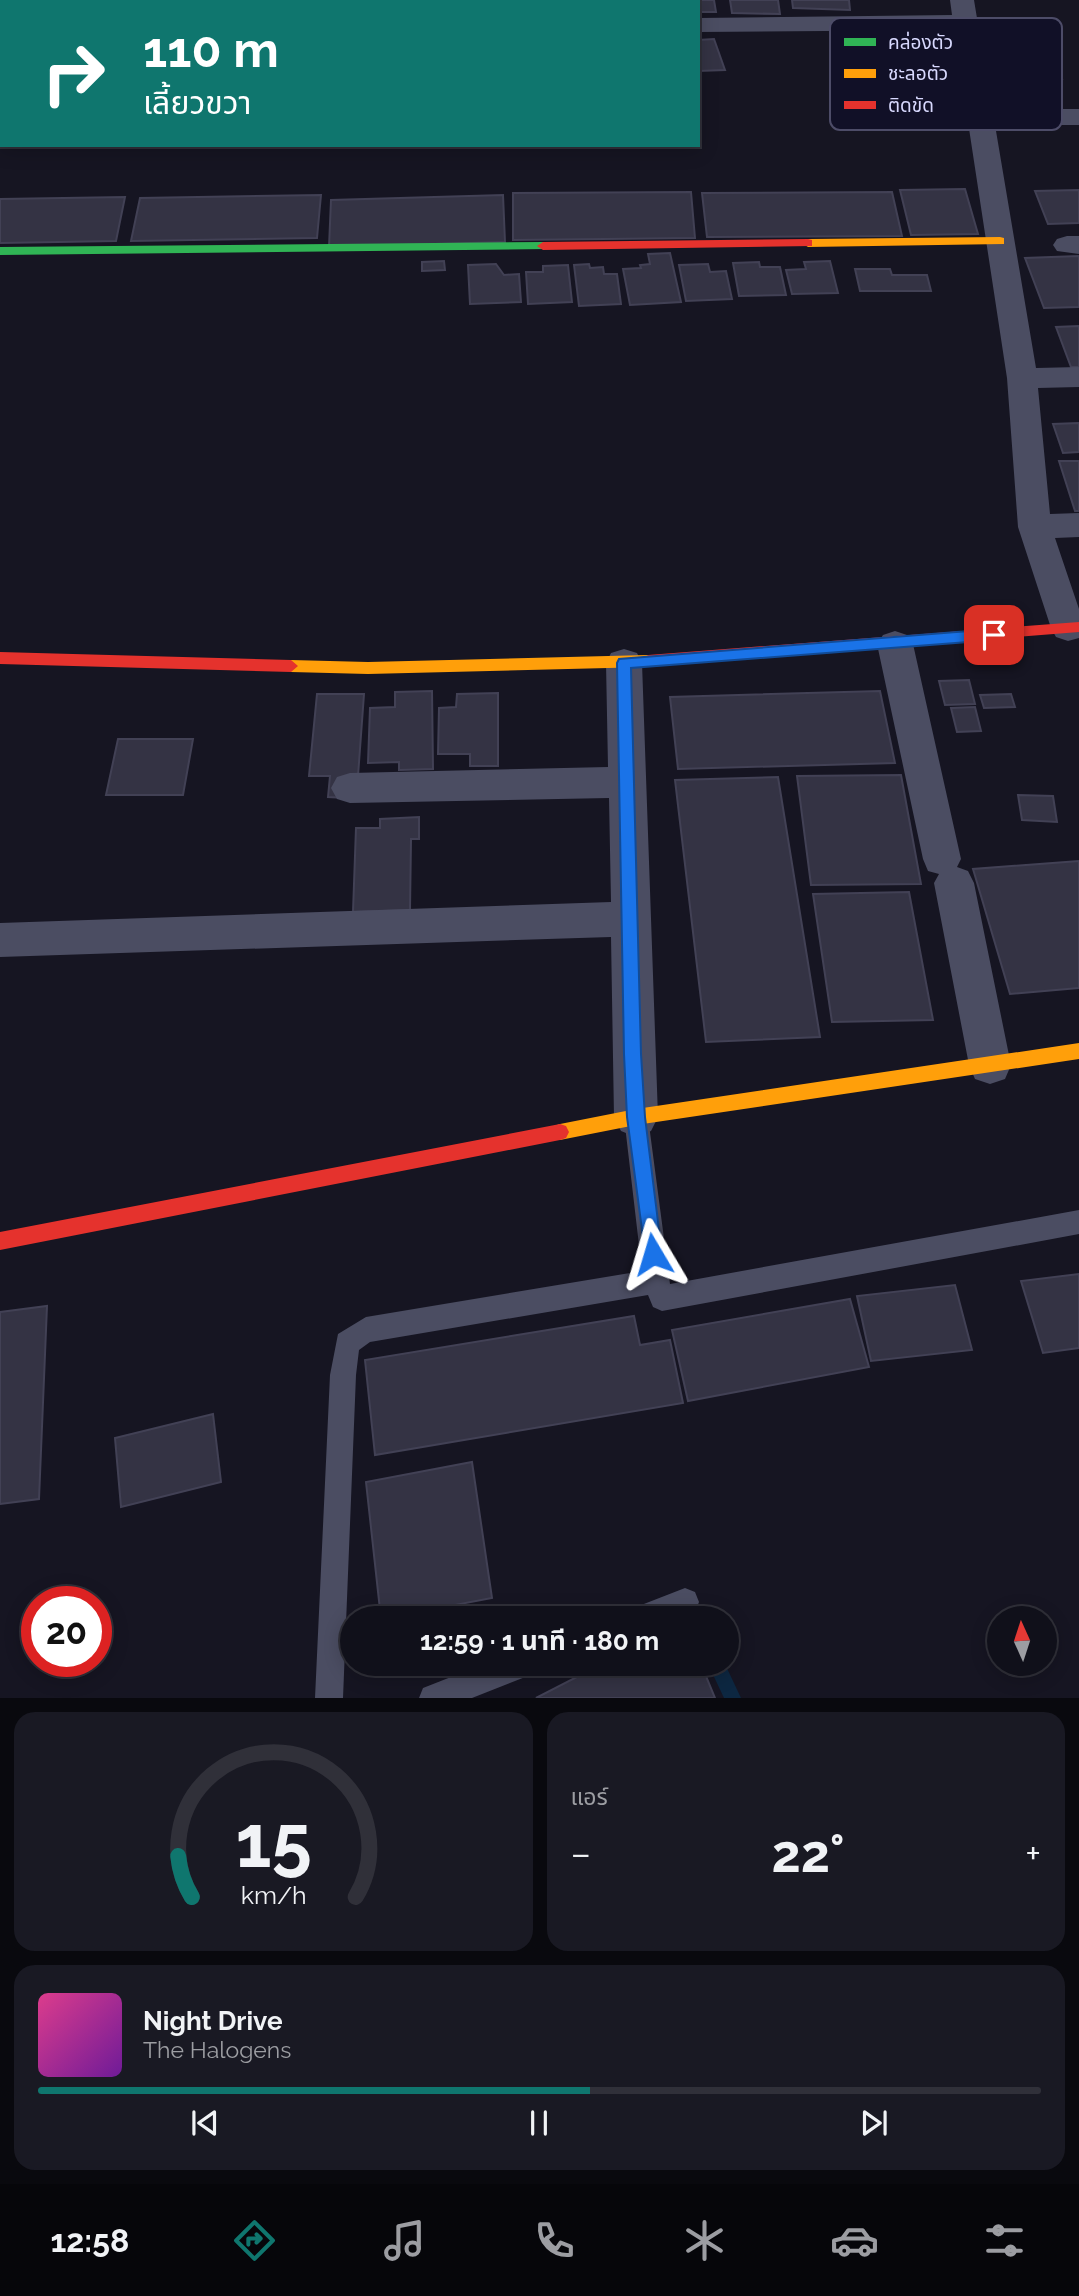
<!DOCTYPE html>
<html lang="th">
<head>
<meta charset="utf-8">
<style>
  :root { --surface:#10101a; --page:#191923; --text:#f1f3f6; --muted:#9c9da2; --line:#303039; --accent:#0f766e }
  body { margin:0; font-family:Raleway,"Noto Sans Thai",sans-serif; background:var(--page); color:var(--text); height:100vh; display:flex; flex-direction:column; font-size:26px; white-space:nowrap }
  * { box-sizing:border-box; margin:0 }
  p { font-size:23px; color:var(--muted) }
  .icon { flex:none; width:38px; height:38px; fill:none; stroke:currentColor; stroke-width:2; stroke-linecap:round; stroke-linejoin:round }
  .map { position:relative; height:1698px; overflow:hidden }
  .side { display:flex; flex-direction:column; gap:14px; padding:14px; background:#09090e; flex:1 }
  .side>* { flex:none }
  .banner { position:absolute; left:0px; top:0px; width:700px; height:147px; box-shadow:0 4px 18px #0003,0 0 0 2px var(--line); background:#0f766e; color:#fff; overflow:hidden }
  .needle { width:46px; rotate:357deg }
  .controls { position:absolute; left:987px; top:1606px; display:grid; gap:14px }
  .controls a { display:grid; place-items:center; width:70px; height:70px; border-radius:50%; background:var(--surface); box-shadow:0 4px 18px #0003,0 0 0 2px var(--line); font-size:35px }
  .speed { position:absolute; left:21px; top:1586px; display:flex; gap:14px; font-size:35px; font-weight:700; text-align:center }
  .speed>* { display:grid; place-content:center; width:91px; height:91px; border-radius:50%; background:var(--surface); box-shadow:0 4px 18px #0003,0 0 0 2px var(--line); line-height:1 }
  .speed .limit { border:10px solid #d22; background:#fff; color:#111 }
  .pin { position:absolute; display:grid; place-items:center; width:60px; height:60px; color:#fff; margin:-30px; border-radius:14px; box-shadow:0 4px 10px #0006 }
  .me { position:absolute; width:77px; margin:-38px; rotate:353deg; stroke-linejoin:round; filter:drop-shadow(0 0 5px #0008) }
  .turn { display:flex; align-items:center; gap:24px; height:147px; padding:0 28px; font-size:32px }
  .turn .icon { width:91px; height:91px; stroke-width:2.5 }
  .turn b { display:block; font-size:49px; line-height:60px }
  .big { font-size:52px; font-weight:700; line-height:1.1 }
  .side .tile { flex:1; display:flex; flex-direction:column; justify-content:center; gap:10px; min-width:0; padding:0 24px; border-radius:21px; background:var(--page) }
  .side .dial { align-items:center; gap:0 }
  .dial svg { height:182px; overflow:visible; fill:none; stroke:var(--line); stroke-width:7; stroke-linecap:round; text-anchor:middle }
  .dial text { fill:var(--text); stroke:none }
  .song { display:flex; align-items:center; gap:21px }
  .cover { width:84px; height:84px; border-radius:10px; background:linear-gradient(135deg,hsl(330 70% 55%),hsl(280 70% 35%)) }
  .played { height:7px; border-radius:4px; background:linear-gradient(90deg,var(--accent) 55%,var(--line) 55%) }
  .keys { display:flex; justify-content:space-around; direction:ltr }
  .heat { display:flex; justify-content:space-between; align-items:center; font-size:38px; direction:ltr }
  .side .tiles { flex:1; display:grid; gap:14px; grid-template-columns:1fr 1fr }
  .tile:last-child { grid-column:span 2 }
  .trip { position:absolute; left:340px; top:1606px; width:399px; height:70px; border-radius:35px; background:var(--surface); box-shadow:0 4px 18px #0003,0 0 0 2px var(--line); font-weight:700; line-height:70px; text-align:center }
  .menu { display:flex; height:112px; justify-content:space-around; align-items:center; background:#06060a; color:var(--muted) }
  .menu .icon { width:49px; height:49px }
  .menu .current { color:var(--accent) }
  .menu b { font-size:32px; color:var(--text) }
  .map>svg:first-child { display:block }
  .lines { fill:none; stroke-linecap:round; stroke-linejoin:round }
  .stream { fill:#0d2741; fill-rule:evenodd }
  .building { fill:#343344; stroke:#424155; stroke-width:2 }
  .lane { fill:#4b4d62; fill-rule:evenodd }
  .street { fill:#4b4d62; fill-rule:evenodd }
  .fast { fill:#30b455; fill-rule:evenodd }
  .slow { fill:#ff9f0a; fill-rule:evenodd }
  .jam { fill:#e5322d; fill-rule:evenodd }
  .route { fill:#1a73e8; stroke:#114b97; stroke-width:2 }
  .key { fill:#111027; stroke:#4d4c68; stroke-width:2 }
  .key-label { font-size:19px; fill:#d8d9fe }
</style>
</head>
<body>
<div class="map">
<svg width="1079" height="1698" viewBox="0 0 1079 1698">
  <rect width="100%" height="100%" fill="#161522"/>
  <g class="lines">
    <path class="stream" d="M 708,1664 L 725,1664 L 741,1698 L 724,1698 Z"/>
  </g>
  <path class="building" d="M 668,0 L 714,0 L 716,12 L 698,12 L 698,2 Z
    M 730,0 L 778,0 L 780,14 L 732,13 Z
    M 792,0 L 849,0 L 850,10 L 793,8 Z
    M 714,39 L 725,70 L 698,71 L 698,40 Z
    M 1040,57 L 1056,57 L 1062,79 L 1045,79 Z
    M 965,189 L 978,234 L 911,235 L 900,190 Z
    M 1079,190 L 1079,223 L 1048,224 L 1035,191 Z
    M 691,192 L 695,238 L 513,240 L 513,193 Z
    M 892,192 L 902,236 L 707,237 L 702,193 Z
    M 321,195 L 317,238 L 131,241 L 140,198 Z
    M 503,195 L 505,242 L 329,247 L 331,200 Z
    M 125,197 L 116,241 L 0,243 L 0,199 Z
    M 670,253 L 681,302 L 630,305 L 623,269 L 641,268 L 640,265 L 650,264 L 648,254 Z
    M 1079,256 L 1079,307 L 1044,308 L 1025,258 Z
    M 444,261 L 445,270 L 422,271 L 422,262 Z
    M 830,261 L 838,293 L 792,294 L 786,270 L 806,269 L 804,262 Z
    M 759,262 L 760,267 L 780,267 L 786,295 L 739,296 L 733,263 Z
    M 496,264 L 504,275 L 519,274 L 521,302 L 470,304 L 468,265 Z
    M 589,264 L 590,268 L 603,267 L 604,274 L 617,274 L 621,304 L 579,306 L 574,265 Z
    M 708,264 L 710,272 L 726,271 L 732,299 L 686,301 L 679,265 Z
    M 568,265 L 572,302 L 528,304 L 526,272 L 543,272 L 543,266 Z
    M 855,269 L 890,269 L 892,275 L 927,275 L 931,291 L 860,291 Z
    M 1079,326 L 1079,367 L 1071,367 L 1056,327 Z
    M 1079,423 L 1079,452 L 1063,453 L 1053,424 Z
    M 1059,461 L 1079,461 L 1079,511 L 1075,511 Z
    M 969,680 L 975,704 L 945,705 L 939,681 Z
    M 432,691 L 433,769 L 399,770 L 399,762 L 368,763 L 370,708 L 395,707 L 395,692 Z
    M 880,691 L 895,763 L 678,769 L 670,697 Z
    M 498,693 L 498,766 L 470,766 L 470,754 L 438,754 L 439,708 L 456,707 L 457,694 Z
    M 317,694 L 364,694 L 358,776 L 346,798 L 328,797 L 330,776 L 309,776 Z
    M 1011,694 L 1015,707 L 984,708 L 980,695 Z
    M 975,707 L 981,731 L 957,732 L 951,708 Z
    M 118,739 L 193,739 L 183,795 L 106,795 Z
    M 901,775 L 921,884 L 811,885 L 797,776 Z
    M 778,777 L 820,1037 L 706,1042 L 675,780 Z
    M 1018,795 L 1053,796 L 1057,822 L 1022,820 Z
    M 419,817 L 419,839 L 411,839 L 410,910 L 353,912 L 356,828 L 380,828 L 380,819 Z
    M 1079,861 L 1079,988 L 1010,994 L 973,869 Z
    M 909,892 L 933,1020 L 832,1022 L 813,894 Z
    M 1079,1274 L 1079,1348 L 1043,1353 L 1021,1281 Z
    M 955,1285 L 972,1350 L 871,1361 L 857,1296 Z
    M 850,1299 L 869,1367 L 688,1401 L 672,1330 Z
    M 47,1306 L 39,1499 L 0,1504 L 0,1312 Z
    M 634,1316 L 640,1345 L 670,1340 L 683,1403 L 375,1455 L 365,1360 Z
    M 213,1414 L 221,1482 L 121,1507 L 115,1438 Z
    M 472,1462 L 492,1598 L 381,1619 L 366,1482 Z
    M 602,1664 L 701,1664 L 715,1698 L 536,1698 Z"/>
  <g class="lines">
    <path class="lane" d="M 636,1106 L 644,1109 L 648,1117 L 670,1284 L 1079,1210 L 1079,1234 L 662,1311 L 653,1307 L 648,1295 L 370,1342 L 359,1350 L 356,1375 L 343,1698 L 315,1698 L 330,1375 L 338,1334 L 366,1317 L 642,1271 L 624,1117 L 628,1109 Z
      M 685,1588 L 695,1592 L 699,1602 L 695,1612 L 678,1619 L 627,1619 L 631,1609 Z
      M 484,1664 L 537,1664 L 533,1674 L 472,1698 L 419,1698 L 423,1688 Z"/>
    <path class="street" d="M 366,0 L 390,0 L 365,2 Z
      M 950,0 L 974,0 L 992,109 L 1079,109 L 1079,125 L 995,125 L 1036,368 L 1079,367 L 1079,387 L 1038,388 L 1050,514 L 1079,513 L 1079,537 L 1055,538 L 1079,609 L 1079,638 L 1068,641 L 1056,637 L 1051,628 L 1018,527 L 1007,378 L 954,30 L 698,32 L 698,18 L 952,15 Z
      M 1067,236 L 1079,236 L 1079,254 L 1057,251 L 1053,245 L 1057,239 Z
      M 895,631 L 907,635 L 913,644 L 961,859 L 957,867 L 968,871 L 974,883 L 1011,1065 L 1005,1079 L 990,1084 L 975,1079 L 969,1065 L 934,883 L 939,874 L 928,871 L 923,859 L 877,644 L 883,635 Z
      M 624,649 L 637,653 L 642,663 L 658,1117 L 651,1131 L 636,1137 L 621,1131 L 614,1117 L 611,937 L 0,957 L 0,923 L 611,902 L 609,798 L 350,803 L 337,799 L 331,788 L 337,777 L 350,773 L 608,767 L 606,663 L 611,653 Z"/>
    <path class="fast" d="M 543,242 L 549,246 L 547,249 L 0,255 L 0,247 Z"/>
    <path class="slow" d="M 1000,237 L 1004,238 L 1004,244 L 808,247 L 802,243 L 808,239 Z
      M 648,655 L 655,661 L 648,667 L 368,674 L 291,672 L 284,666 L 291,660 L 368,662 Z
      M 1079,1043 L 1079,1059 L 636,1125 L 560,1140 L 554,1138 L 551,1132 L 554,1126 L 560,1124 L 636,1109 Z"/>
    <path class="jam" d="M 808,239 L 812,240 L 812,246 L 543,250 L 537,246 L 543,242 Z
      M 1079,622 L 1079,632 L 648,667 L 641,661 L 648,655 Z
      M 0,652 L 291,660 L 298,666 L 291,672 L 0,664 Z
      M 560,1124 L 566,1126 L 569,1132 L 566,1138 L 560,1140 L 0,1250 L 0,1232 Z"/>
  </g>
  <path class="route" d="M 994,629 L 1001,635 L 994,640 L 631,668 L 641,1054 L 645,1117 L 662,1254 L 660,1260 L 653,1263 L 646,1260 L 627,1117 L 624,1054 L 617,663 L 619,659 Z"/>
  <rect x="830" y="18" width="232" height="112" rx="10" class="key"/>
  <rect x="844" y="38" width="32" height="8" fill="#30b455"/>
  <rect x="844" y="69" width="32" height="9" fill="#ff9f0a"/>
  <rect x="844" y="101" width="32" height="8" fill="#e5322d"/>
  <g class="key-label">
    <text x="888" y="49">คล่องตัว</text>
    <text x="888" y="80">ชะลอตัว</text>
    <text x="888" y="112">ติดขัด</text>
  </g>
</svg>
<div class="controls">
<a><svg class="needle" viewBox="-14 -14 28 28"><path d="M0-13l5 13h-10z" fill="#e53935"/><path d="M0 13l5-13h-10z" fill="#9c9da2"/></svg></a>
</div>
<div class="speed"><div class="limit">20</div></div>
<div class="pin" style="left:994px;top:635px;background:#d93025"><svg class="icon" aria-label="arrive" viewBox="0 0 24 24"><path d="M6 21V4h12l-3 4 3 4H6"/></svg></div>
<svg class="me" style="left:653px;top:1254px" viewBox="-20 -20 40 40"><path d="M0-17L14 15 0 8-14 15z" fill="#1a73e8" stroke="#fff" stroke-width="4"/></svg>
<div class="trip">12:59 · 1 นาที · 180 m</div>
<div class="banner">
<div class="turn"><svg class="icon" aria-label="right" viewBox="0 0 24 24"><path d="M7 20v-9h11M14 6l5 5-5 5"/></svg><div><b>110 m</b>เลี้ยวขวา</div></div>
</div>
</div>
<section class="side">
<div class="tiles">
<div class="tile dial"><svg viewBox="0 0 100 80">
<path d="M14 69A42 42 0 1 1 86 69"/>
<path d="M14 69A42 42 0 0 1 8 51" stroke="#0f766e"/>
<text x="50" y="56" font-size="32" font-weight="700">15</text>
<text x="50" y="72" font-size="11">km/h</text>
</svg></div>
<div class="tile"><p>แอร์</p>
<div class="heat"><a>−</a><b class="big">22°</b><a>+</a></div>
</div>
<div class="tile">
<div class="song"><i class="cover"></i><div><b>Night Drive</b><p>The Halogens</p></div></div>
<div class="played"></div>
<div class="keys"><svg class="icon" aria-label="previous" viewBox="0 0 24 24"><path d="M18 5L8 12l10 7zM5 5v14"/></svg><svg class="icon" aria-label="pause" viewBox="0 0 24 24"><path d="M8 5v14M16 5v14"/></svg><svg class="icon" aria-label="next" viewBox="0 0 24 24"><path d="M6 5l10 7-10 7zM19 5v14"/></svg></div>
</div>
</div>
</section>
<nav class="menu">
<b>12:58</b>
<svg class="icon current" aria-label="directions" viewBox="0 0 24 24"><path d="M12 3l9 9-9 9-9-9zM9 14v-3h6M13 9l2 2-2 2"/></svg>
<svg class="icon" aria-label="music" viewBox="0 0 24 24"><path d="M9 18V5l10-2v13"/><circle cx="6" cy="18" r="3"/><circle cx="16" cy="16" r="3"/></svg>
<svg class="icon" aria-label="phone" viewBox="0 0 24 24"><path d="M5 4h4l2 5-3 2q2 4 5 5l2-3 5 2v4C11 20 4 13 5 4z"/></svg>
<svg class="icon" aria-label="climate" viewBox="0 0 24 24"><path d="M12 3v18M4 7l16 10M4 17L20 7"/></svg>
<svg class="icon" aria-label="car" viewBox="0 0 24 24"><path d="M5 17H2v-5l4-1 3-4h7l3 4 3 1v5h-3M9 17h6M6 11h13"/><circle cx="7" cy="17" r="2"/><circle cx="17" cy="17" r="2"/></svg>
<svg class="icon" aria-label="filters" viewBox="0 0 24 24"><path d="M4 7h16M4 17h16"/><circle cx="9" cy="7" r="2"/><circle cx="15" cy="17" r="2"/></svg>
</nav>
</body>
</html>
